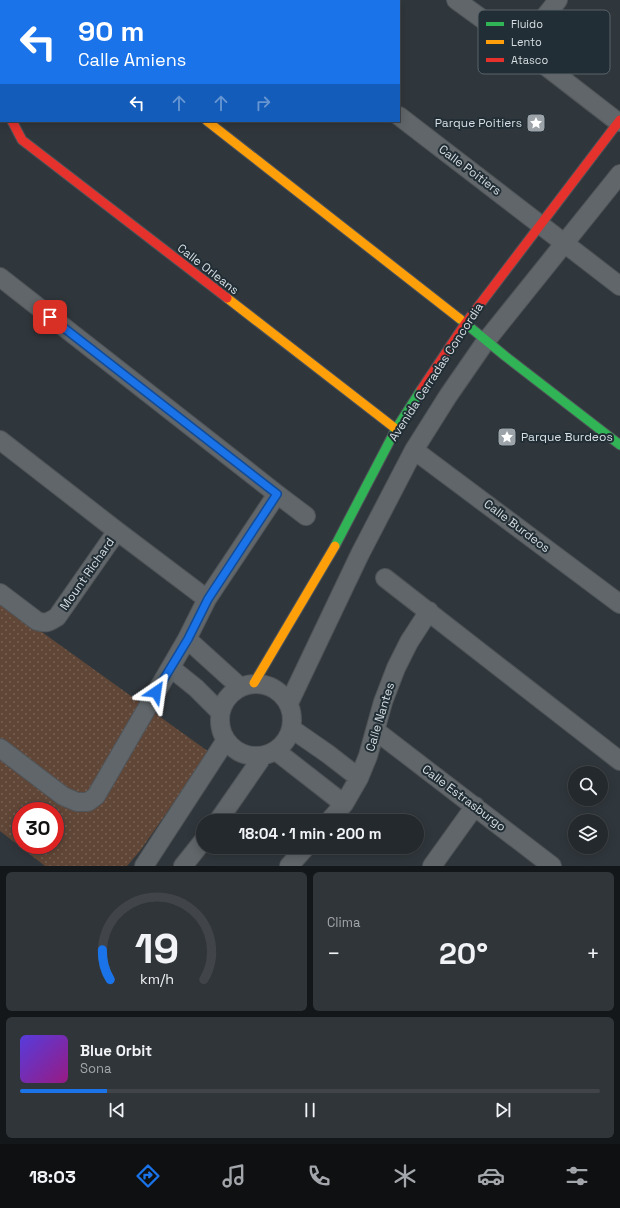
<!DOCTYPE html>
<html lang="es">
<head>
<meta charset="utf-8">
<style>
  :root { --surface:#24292d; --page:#303539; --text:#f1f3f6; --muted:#a3a6aa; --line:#414549; --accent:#1a73e8 }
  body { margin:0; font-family:"Space Grotesk",sans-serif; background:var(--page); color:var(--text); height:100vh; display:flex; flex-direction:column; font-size:15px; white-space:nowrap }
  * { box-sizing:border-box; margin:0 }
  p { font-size:13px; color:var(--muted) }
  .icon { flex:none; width:22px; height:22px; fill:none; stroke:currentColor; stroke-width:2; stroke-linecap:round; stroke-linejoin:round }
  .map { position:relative; height:866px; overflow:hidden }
  .details { display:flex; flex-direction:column; gap:6px; padding:6px; background:#141719; flex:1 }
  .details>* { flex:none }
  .hud { position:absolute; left:0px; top:0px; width:400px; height:122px; box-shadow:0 2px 10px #0003,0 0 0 1px var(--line); background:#1a73e8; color:#fff; overflow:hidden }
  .fabs { position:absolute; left:568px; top:766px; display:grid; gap:8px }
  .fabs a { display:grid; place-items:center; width:40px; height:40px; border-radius:50%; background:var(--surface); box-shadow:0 2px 10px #0003,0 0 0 1px var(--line); font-size:20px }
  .speed { position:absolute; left:12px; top:802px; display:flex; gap:8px; font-size:20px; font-weight:700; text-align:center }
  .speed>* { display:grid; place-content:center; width:52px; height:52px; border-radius:50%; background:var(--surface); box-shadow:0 2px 10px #0003,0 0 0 1px var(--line); line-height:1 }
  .speed .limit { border:6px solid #d22; background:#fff; color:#111 }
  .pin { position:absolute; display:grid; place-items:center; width:34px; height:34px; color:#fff; margin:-17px; border-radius:8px; box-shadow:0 2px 6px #0006 }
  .me { position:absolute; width:44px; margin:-22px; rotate:32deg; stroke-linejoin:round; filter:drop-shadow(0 0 3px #0008) }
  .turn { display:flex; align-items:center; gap:14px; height:84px; padding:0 12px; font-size:18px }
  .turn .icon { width:52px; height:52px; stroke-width:2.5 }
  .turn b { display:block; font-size:28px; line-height:34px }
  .lanes { display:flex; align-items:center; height:38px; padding:0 12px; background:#0003; justify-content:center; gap:20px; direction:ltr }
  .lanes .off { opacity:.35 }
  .big { font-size:30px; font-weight:700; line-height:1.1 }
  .details .widget { flex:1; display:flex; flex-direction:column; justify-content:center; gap:6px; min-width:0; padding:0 14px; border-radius:6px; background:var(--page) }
  .details .dial { align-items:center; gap:0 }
  .dial svg { height:104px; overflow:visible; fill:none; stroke:var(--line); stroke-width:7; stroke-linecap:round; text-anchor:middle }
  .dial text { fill:var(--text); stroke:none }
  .song { display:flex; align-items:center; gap:12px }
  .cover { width:48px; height:48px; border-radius:6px; background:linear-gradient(135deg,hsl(250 70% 55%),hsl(310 70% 35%)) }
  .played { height:4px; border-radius:2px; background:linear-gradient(90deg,var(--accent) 15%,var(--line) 15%) }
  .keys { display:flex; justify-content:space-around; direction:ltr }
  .heat { display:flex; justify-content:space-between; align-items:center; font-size:22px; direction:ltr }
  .details .tiles { flex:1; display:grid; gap:6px; grid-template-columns:1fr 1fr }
  .widget:last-child { grid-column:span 2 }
  .trip { position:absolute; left:196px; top:814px; width:228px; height:40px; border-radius:20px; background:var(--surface); box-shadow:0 2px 10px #0003,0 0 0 1px var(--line); font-weight:700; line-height:40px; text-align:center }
  .dock { display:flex; height:64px; justify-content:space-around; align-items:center; background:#0e1012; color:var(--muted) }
  .dock .icon { width:28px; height:28px }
  .dock .active { color:var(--accent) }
  .dock b { font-size:18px; color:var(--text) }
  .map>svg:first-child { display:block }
  .green { fill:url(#green-dots); fill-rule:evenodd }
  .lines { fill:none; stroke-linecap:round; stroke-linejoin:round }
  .street-casing { stroke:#4f5459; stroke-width:20 }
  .fast-casing { stroke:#4f5459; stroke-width:11 }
  .slow-casing { stroke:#4f5459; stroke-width:11 }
  .jam-casing { stroke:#4f5459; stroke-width:11 }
  .street { stroke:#606669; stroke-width:18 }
  .fast { stroke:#30b455; stroke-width:9 }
  .slow { stroke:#ff9f0a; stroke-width:9 }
  .jam { stroke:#e5322d; stroke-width:9 }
  .route-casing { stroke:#114b97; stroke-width:10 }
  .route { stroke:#1a73e8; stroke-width:7 }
  .labels { text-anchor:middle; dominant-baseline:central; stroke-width:4; stroke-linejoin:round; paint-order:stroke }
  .poi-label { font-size:12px; fill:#d6dee3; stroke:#222e35; text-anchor:end }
  .street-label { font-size:12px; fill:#d6dee3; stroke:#222e35 }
  .key { fill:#222e35; stroke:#586369; stroke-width:1 }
  .key-label { font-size:11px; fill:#d6dee3 }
</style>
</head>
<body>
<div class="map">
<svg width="620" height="866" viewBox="0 0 620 866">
  <defs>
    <pattern id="green-dots" width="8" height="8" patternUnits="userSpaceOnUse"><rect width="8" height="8" fill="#604636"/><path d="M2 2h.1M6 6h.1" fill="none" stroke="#766053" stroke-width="1.8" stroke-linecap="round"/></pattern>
  </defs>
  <rect width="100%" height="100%" fill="#30373c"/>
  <path class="green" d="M 0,602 L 209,752 L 140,851 L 127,866 L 45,866 L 0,831 ZM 21,811 L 55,811 L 55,845 L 21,845 Z"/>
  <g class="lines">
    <g class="street-casing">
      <path id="street" d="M 257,0 L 257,1
        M 456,0 L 521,47 L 618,122
        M 521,47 L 558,0
        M 399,116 L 620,286
        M 0,277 L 277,494 L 306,516
        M 0,440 L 117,531 L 207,599
        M 414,450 L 620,604
        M 385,578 L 620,761
        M 0,593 L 37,621 C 46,624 49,622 57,617 L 117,531
        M 187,639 L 240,687
        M 171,668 L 196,688 L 220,712
        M220 720a36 36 0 1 1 72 0a36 36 0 1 1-72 0Z
        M 289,703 L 360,554 L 414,450 L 448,396 L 486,341 L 620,174
        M 292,729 L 328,754 L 359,778
        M 376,731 L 552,866
        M 0,748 L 63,796 L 77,802 L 88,802 L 96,796 L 187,639 L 207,599 L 277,494
        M 276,751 L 344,804
        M 218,821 L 263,756
        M 329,821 L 344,804 L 359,778 L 368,756 L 383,702 L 396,668 L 409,642 L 429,611
        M 144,866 L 226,740
        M 183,866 L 203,841
        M 289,866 L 306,847
        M 432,866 L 475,806"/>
    </g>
    <g class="fast-casing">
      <path id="fast" d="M 460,319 L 505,356 L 620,445
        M 335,546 L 396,429 L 421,390"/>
    </g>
    <g class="slow-casing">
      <path id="slow" d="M 207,121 L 460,319
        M 227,298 L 396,429
        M 254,683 L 335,546"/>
    </g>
    <g class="jam-casing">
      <path id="jam" d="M 12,121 L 22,140 L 227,298
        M 421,390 L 465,324 L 620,120"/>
    </g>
    <use href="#street" class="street"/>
    <use href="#fast" class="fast"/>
    <use href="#slow" class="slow"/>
    <use href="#jam" class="jam"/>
  </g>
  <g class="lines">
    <g class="route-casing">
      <path id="route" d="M 50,317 L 277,494 L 208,599 L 188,639 L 156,692"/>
    </g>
    <use href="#route" class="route"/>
  </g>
  <defs>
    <g id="sight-square" transform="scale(1)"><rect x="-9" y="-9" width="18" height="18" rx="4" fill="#9ca4a9" stroke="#222e35"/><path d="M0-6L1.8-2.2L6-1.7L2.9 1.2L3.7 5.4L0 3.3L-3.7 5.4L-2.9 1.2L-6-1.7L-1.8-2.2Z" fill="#fff"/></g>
  </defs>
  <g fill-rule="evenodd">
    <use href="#sight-square" x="536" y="123"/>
    <use href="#sight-square" x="507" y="437"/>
  </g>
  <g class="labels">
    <g class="poi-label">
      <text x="522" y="123">Parque Poitiers</text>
      <text x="521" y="437" text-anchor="start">Parque Burdeos</text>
    </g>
    <g class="street-label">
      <text transform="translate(470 170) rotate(37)">Calle Poitiers</text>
      <text transform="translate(208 269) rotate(38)">Calle Orleans</text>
      <text transform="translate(436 372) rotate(-57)">Avenida Cerradas Concordia</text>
      <text transform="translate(517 526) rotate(37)">Calle Burdeos</text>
      <text transform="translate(87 574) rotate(-55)">Mount Richard</text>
      <text transform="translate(380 717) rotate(-73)">Calle Nantes</text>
      <text transform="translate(464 798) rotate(37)">Calle Estrasburgo</text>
    </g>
  </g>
  <rect x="478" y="10" width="132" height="64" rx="6" class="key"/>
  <rect x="486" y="22" width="18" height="4" fill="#30b455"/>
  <rect x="486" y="40" width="18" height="4" fill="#ff9f0a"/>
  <rect x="486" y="58" width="18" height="4" fill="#e5322d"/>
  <g class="key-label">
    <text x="511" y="28">Fluido</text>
    <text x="511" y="46">Lento</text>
    <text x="511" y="64">Atasco</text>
  </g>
</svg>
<div class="fabs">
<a><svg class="icon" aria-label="search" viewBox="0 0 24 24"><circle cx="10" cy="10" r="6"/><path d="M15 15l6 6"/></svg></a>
<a><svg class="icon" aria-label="layers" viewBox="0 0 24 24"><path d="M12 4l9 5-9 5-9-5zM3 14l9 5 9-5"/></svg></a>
</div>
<div class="speed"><div class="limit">30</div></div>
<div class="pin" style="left:50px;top:317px;background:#d93025"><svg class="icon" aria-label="arrive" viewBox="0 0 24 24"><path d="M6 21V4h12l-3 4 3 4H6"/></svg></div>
<svg class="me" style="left:156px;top:692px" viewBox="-20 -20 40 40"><path d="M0-17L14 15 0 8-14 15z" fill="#1a73e8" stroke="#fff" stroke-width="4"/></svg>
<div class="trip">18:04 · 1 min · 200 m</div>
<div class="hud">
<div class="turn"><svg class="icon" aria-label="left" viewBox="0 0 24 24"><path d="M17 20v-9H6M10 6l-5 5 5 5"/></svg><div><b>90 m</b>Calle Amiens</div></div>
<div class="lanes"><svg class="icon" aria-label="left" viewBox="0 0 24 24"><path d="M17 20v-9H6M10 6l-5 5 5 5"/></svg><svg class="icon off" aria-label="ahead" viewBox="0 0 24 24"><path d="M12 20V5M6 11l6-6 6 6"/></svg><svg class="icon off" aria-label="ahead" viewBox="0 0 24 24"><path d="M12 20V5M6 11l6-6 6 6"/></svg><svg class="icon off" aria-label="right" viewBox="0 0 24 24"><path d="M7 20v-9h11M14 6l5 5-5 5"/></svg></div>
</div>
</div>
<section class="details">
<div class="tiles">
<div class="widget dial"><svg viewBox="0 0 100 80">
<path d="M14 69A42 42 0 1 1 86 69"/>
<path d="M14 69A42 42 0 0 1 8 46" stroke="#1a73e8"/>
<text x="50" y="56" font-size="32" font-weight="700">19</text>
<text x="50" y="72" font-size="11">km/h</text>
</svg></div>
<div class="widget"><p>Clima</p>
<div class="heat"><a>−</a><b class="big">20°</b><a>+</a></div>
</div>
<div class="widget">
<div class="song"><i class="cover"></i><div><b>Blue Orbit</b><p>Sona</p></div></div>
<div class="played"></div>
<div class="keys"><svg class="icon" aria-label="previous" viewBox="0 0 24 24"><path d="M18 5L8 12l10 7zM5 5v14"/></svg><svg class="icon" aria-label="pause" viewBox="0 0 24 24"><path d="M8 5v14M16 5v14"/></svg><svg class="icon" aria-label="next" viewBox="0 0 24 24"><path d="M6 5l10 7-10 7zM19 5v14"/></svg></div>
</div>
</div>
</section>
<nav class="dock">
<b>18:03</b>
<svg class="icon active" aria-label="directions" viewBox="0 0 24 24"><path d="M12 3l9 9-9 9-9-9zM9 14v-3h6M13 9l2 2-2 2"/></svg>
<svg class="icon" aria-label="music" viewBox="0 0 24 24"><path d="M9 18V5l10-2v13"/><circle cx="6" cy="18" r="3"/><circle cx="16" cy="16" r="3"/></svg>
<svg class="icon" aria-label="phone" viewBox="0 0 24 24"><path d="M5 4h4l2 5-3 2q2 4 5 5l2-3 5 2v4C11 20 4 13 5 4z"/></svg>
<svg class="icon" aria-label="climate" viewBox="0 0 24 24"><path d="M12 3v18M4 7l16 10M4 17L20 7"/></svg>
<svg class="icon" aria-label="car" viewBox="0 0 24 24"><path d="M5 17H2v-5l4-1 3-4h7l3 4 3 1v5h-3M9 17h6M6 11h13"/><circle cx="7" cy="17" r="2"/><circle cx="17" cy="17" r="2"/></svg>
<svg class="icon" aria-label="filters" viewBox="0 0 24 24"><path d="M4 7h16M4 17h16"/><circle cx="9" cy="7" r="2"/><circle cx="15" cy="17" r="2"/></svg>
</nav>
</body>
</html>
